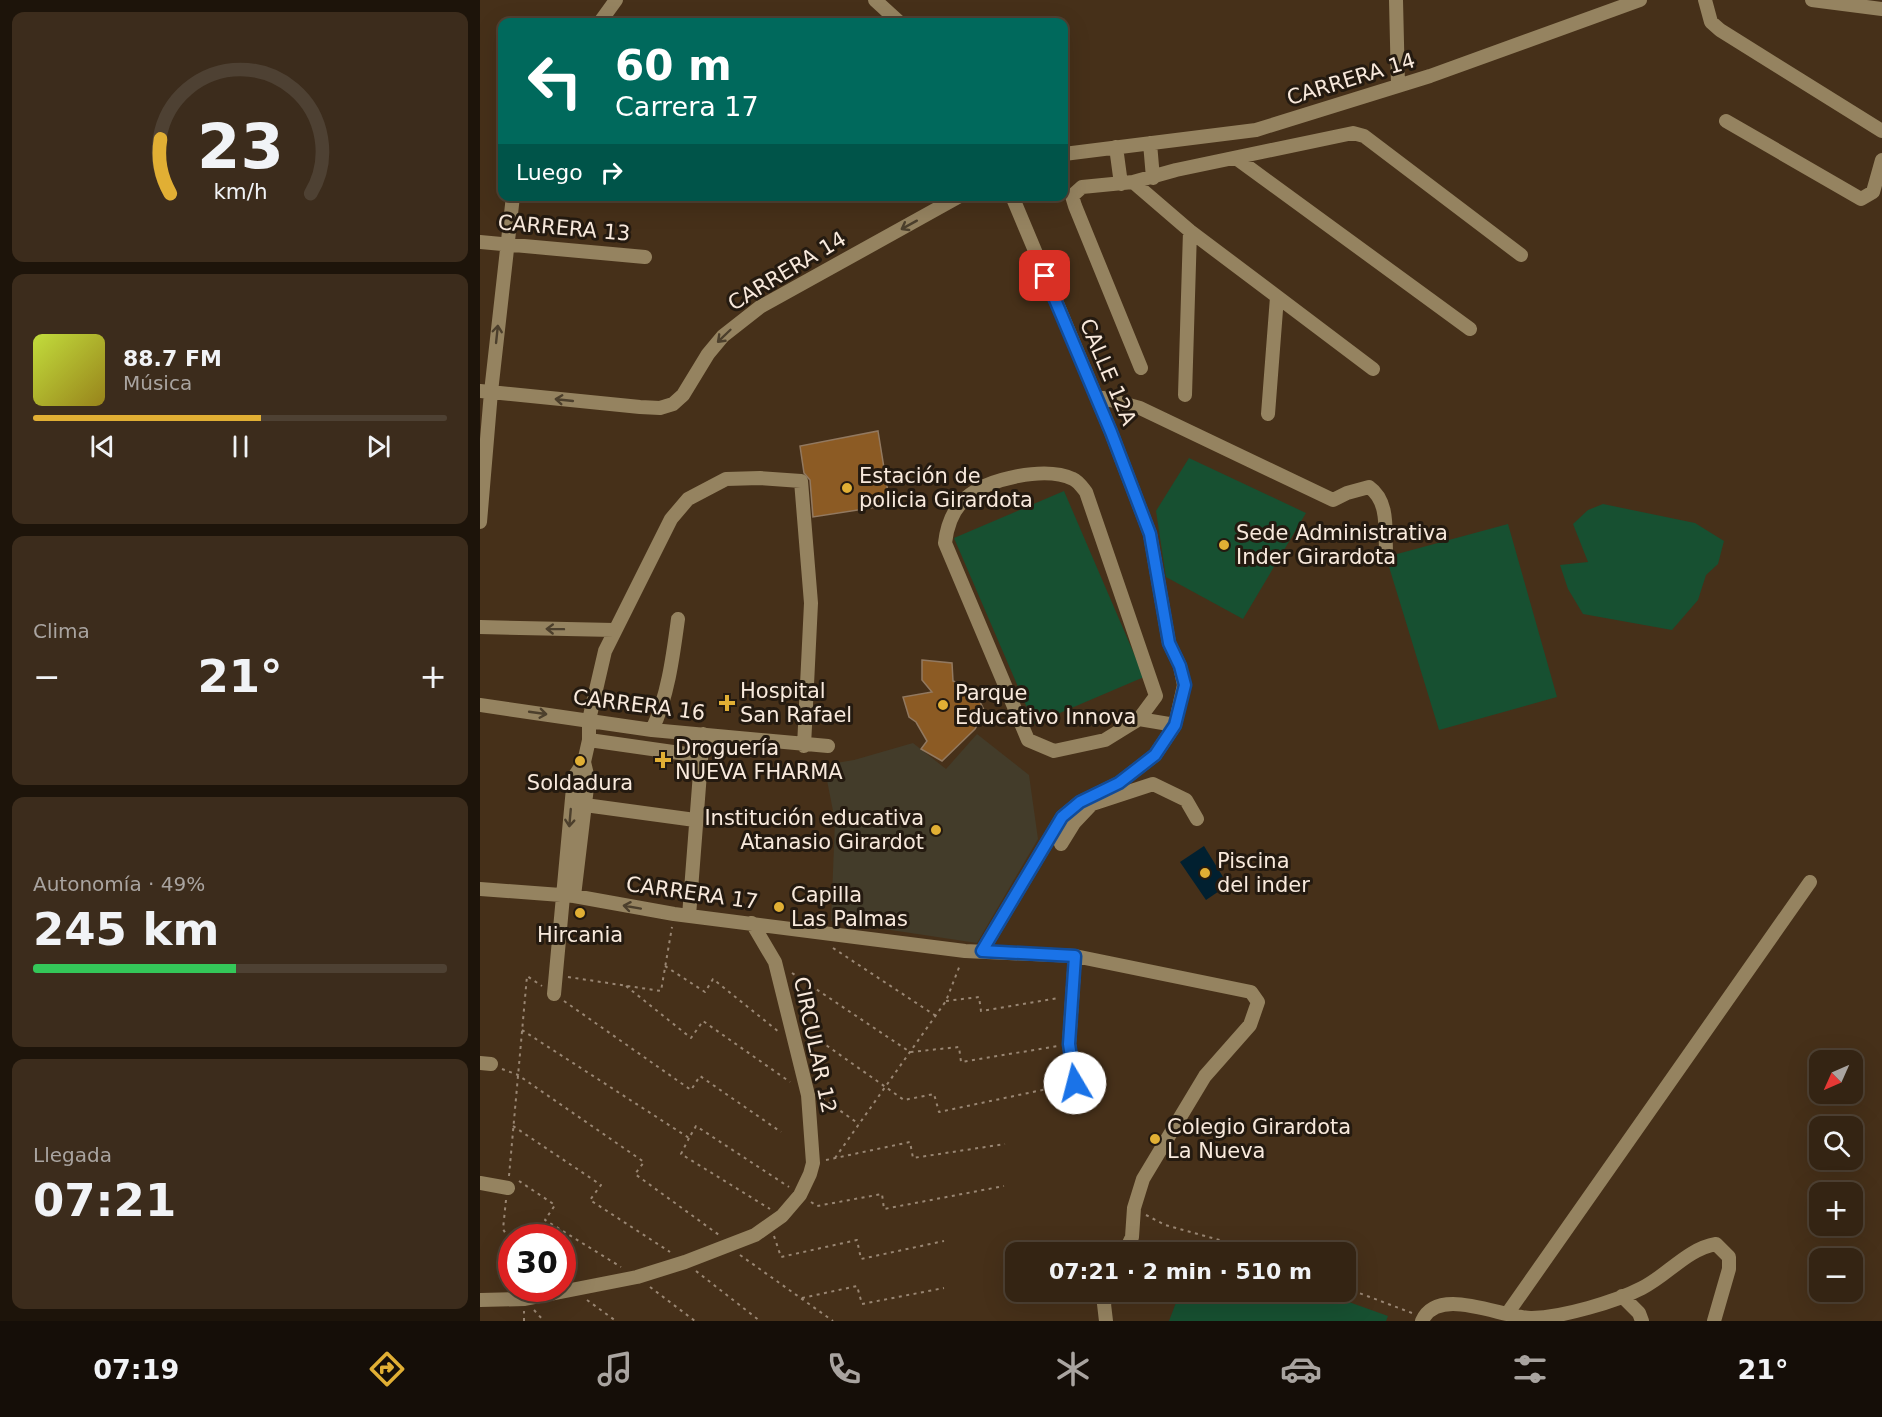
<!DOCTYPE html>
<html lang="es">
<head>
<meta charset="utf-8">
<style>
  :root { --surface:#342413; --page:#3c2c1c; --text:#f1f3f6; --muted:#a9a4a0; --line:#4e4133; --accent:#e1af34 }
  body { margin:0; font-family:"DejaVu Sans",sans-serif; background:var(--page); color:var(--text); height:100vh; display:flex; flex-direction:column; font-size:22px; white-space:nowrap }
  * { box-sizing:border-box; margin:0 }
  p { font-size:20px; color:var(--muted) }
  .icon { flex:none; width:33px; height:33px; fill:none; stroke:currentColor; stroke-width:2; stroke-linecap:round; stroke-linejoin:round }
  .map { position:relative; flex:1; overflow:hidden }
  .details { display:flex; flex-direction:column; gap:12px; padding:12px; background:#1d140a; width:480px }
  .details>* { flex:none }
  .hud { position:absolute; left:18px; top:18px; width:570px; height:183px; border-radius:12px; box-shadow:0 6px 24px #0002,0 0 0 2px var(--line); background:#00695c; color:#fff; overflow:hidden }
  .needle { width:39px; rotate:225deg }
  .controls { position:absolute; left:1329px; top:1050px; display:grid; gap:12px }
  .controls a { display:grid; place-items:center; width:54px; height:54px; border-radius:12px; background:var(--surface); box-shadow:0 6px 24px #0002,0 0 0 2px var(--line); font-size:30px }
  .speed { position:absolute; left:18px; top:1224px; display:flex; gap:12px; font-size:30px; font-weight:700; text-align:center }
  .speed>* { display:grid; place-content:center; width:78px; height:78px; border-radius:50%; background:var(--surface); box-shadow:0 6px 24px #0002,0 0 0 2px var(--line); line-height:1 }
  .speed .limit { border:9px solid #d22; background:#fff; color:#111 }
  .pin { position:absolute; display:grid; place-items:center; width:51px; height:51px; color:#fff; margin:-26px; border-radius:12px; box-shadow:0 3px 9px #0006 }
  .me { position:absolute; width:66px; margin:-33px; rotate:352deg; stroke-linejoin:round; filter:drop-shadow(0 0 4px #0008) }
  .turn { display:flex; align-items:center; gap:21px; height:126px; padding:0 18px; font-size:27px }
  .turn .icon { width:78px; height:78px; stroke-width:2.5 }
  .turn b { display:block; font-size:42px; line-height:51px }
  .then { display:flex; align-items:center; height:57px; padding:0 18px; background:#0003; gap:12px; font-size:22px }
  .big { font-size:45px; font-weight:700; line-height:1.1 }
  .details .widget { flex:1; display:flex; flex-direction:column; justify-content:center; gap:9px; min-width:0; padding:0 21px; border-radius:12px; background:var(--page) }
  .details .dial { align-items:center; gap:0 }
  .dial svg { height:156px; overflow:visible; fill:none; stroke:var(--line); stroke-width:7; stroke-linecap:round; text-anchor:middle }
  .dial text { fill:var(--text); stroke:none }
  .song { display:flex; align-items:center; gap:18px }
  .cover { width:72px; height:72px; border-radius:9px; background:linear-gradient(135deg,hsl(70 70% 55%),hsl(50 70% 35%)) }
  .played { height:6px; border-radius:3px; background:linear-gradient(90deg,var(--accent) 55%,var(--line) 55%) }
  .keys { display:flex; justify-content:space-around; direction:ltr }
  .heat { display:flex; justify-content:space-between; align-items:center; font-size:33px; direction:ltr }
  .charge { height:9px; border-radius:4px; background:linear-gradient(90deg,#34c759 49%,var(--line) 0) }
  .trip { position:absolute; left:525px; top:1242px; width:351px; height:60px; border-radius:12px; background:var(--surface); box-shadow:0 6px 24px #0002,0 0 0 2px var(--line); font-weight:700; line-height:60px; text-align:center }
  .tab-bar { display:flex; height:96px; justify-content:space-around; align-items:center; background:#150e08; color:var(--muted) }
  .tab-bar .icon { width:42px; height:42px }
  .tab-bar .active { color:var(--accent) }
  .tab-bar b { font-size:27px; color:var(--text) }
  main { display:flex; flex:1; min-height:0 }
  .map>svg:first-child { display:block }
  .education { fill:#433c2a }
  .green { fill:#175031 }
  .water { fill:#012030 }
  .building { fill:#8c5b24; stroke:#927960; stroke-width:1.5 }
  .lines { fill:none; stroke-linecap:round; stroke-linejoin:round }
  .path { stroke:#998673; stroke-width:2; stroke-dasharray:3 4.5; stroke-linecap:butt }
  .minor { stroke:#958360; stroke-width:14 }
  .oneway { stroke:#4c3f2c }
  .route-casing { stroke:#114b97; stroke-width:15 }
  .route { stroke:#1a73e8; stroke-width:10 }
  .poi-dot { fill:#e1af34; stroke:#241a10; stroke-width:2 }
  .labels { text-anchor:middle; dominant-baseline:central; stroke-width:6; stroke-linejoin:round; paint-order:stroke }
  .street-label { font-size:21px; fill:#f8e9dc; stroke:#241a10 }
  .poi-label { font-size:21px; fill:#f8e9dc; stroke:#241a10; text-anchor:start }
</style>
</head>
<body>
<main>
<section class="details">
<div class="widget dial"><svg viewBox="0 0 100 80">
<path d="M14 69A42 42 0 1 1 86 69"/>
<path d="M14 69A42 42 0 0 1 9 41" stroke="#e1af34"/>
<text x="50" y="56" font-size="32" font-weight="700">23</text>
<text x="50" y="72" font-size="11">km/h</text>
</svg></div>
<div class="widget">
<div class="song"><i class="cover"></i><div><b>88.7 FM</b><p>Música</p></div></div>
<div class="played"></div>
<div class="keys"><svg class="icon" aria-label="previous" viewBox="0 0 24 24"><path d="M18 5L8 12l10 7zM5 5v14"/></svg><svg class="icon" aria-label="pause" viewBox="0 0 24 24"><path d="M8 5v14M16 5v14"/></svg><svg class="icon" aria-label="next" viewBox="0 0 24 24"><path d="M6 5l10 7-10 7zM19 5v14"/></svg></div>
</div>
<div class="widget"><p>Clima</p>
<div class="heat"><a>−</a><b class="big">21°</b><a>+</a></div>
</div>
<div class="widget"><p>Autonomía · 49%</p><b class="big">245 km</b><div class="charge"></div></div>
<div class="widget"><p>Llegada</p><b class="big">07:21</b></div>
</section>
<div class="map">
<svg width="1402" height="1321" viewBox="0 0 1402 1321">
  <rect width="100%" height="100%" fill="#463019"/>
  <path class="education" d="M 497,734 L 549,775 L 558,839 L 497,943 L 351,921 L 355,821 L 344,765 L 374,760 L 433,743 L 466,769 Z"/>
  <path class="green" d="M 709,458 L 826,513 L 763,619 L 686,577 L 676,511 Z
    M 584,491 L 664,677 L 554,724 L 474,538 Z
    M 1123,504 L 1215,523 L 1244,541 L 1238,564 L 1226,575 L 1218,600 L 1192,630 L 1103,614 L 1088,589 L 1080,565 L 1108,562 L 1093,524 L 1108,510 Z
    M 1028,524 L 1077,697 L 959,730 L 906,557 Z
    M 700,1292 L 841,1292 L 908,1316 L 906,1321 L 689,1321 Z"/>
  <path class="water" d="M 724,846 L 748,885 L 726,900 L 700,862 Z"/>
  <path class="building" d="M 398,431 L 410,505 L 333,517 L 330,480 L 324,473 L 320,446 Z
    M 442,660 L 472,663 L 473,681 L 486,686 L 498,698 L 505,712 L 495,729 L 462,761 L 441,749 L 447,741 L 436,722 L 429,717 L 423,697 L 452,692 L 442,680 Z"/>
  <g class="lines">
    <path class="path" d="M 353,948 L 456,1016
      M 185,966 L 225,992 L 233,979 L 299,1032
      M 312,973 L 430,1052 L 479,1047 L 481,1062 L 578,1046
      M 88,977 L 181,991 L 192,927
      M 146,986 L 211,1038 L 223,1021 L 310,1082
      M 84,1001 L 211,1090 L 220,1076 L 301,1132
      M 466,1001 L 499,997 L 501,1011 L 578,998
      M 42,1030 L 209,1138 L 216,1126 L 309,1187
      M 327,1041 L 336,1038 L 424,1100 L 454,1094 L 459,1112 L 581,1086
      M 22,1069 L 38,1075 L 164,1162 L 155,1174 L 239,1235
      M 342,1098 L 379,1124
      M 33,1126 L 121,1185 L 110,1200 L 190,1252
      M 209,1138 L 201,1154 L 290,1209
      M 355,1158 L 466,1001 L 480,965
      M 346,1160 L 430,1142 L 433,1158 L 525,1144
      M 29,1176 L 47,976 L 62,986
      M 39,1181 L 75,1205 L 65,1220 L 141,1267
      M 26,1200 L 23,1229 L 32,1245
      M 331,1202 L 337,1206 L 402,1194 L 404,1209 L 524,1186
      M 666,1215 L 685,1225 L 783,1252
      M 294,1236 L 301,1257 L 377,1240 L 381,1259 L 464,1241
      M 260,1255 L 353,1321
      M 216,1271 L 280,1321
      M 25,1287 L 32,1251
      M 170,1287 L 215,1321
      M 866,1288 L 932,1313
      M 322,1298 L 377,1286 L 382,1304 L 464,1288
      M 107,1300 L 136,1321
      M 54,1310 L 64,1321
      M 44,1321 L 44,1311"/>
    <path class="minor" d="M 395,0 L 419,22
      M 916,0 L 918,85
      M 1225,0 L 1231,22 L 1240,30 L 1402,131
      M 1332,0 L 1402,9
      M 120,22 L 136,0
      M 1246,121 L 1381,199 L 1393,192 L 1402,160
      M 670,143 L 673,178
      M 636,147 L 641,184
      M 584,154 L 776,130 L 950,76 L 1160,0
      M 756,158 L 990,329
      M 653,182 L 710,231 L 893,369
      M 0,242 L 165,257
      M 661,368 L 595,206 L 592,196 L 602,187 L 653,182 L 696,170 L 873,133 L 884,136 L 1041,255
      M 0,391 L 160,407 L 180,408 L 193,404 L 203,395 L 228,354 L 243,336 L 280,307 L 480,196
      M 705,395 L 710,231
      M 616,396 L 660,408 L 853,500 L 867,493 L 889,487 C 909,501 905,529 906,551
      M 788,414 L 797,297
      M 0,522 L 11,392 L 33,196
      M 0,627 L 134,630
      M 0,705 L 172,730 L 348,746
      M 659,719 L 676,696 L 606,492 C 602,487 598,481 593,479 C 566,466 508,478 486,498 C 472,510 467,526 465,543 L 548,740 L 574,751 L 625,740 L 659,719 L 695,725
      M 172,730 C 188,696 193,656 198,619
      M 109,740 L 221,756
      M 105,805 L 215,820
      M 581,844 L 594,823 L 612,804 L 673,784 L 706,800 L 717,819
      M 0,889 L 94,896 L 194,914 L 485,951 L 595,956 L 771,992 L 778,1002 L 770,1025 L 725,1076 L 663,1179 L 654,1208 L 652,1237 L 645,1252
      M 94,896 L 108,779 L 104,762
      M 209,916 L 223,734
      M 502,951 L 582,817 L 600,802 L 639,783 L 675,755 L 695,725 L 704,685 L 700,666 L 689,643 L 670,534 L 631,432 L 532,196
      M 74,994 L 94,777 L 104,762 L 109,740 L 109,720 L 125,651 L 191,519 L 208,499 L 246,479 L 280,478 L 321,481 L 331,603 L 324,746
      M 0,1063 L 11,1064
      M 595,1083 L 589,1044 L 595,956
      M 0,1183 L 28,1188
      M 1142,1296 L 1159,1313 L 1162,1321
      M 0,1300 L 45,1299 L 157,1277 L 205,1262 L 275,1235 L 302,1216 L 320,1195 L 330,1174 L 333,1163 L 328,1095 L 295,962 L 272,923
      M 1027,1314 L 1330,882
      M 626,1321 L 624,1304 L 628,1292
      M 942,1321 C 958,1284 1024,1319 1052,1318 C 1083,1317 1135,1302 1162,1288 C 1188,1275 1207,1249 1236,1244 L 1249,1257 L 1249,1269 L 1234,1321"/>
  </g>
  <defs><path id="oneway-shaft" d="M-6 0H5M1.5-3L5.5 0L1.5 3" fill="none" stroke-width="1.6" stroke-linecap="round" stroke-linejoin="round" transform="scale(1.5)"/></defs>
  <g class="oneway">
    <use href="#oneway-shaft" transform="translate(429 225) rotate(151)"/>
    <use href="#oneway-shaft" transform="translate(17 334) rotate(-84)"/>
    <use href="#oneway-shaft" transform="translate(244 336) rotate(136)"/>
    <use href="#oneway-shaft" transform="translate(84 400) rotate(-174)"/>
    <use href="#oneway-shaft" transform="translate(75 629) rotate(-179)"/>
    <use href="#oneway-shaft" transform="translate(58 713) rotate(8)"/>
    <use href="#oneway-shaft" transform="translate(90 818) rotate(95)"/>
    <use href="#oneway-shaft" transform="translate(152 907) rotate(-170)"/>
  </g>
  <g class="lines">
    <g class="route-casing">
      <path id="route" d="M 565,276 L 631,432 L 670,534 L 689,643 L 700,666 L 705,685 L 695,725 L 675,755 L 639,783 L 600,802 L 582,817 L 502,951 L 595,956 L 589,1044 L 595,1083"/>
    </g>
    <use href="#route" class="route"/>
  </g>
  <g class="poi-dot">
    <circle cx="367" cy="488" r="6"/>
    <circle cx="744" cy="545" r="6"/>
    <path d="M244 694h6v6h6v6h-6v6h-6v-6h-6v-6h6z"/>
    <circle cx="463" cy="705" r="6"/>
    <path d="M180 751h6v6h6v6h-6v6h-6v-6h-6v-6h6z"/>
    <circle cx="100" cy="761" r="6"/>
    <circle cx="456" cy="830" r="6"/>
    <circle cx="725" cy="873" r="6"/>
    <circle cx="299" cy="907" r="6"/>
    <circle cx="100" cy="913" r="6"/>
    <circle cx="675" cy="1139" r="6"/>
  </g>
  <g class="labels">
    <g class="street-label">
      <text transform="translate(871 79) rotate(-17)">CARRERA 14</text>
      <text transform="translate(84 228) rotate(5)">CARRERA 13</text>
      <text transform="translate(307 271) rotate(-31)">CARRERA 14</text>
      <text transform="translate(628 372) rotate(67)">CALLE 12A</text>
      <text transform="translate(159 705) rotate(7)">CARRERA 16</text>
      <text transform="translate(212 893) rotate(8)">CARRERA 17</text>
      <text transform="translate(335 1045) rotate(78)">CIRCULAR 12</text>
    </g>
    <g class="poi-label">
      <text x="379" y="476">Estación de<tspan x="379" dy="24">policia Girardota</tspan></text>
      <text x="756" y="533">Sede Administrativa<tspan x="756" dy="24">Inder Girardota</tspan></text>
      <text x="260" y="691">Hospital<tspan x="260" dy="24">San Rafael</tspan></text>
      <text x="475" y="693">Parque<tspan x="475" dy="24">Educativo Innova</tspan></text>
      <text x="195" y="748">Droguería<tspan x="195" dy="24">NUEVA FHARMA</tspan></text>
      <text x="100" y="783" text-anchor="middle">Soldadura</text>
      <text x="444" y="818" text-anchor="end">Institución educativa<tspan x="444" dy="24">Atanasio Girardot</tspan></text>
      <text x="737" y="861">Piscina<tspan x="737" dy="24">del inder</tspan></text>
      <text x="311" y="895">Capilla<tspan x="311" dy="24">Las Palmas</tspan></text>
      <text x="100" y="935" text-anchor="middle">Hircania</text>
      <text x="687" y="1127">Colegio Girardota<tspan x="687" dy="24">La Nueva</tspan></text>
    </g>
  </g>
</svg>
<div class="controls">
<a><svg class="needle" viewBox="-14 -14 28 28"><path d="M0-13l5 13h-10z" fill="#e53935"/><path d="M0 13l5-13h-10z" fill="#a9a4a0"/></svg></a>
<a><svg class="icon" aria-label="search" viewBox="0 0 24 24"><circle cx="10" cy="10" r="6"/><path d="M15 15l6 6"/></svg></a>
<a>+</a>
<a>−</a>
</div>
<div class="speed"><div class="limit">30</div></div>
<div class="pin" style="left:565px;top:276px;background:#d93025"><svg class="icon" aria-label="arrive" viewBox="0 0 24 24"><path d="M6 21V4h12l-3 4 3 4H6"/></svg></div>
<svg class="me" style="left:595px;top:1083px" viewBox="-20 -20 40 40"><circle r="19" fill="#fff"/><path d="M0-13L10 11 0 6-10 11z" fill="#1a73e8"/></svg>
<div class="trip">07:21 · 2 min · 510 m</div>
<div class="hud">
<div class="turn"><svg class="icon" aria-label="left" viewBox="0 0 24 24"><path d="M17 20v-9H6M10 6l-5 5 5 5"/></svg><div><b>60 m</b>Carrera 17</div></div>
<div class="then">Luego<svg class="icon" aria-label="right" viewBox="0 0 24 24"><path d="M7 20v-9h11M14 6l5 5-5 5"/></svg></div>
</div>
</div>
</main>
<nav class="tab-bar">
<b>07:19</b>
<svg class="icon active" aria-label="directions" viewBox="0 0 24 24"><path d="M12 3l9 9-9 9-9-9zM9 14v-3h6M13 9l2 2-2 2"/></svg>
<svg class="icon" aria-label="music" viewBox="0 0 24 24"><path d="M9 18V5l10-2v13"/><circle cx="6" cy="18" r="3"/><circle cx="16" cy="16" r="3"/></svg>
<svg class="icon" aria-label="phone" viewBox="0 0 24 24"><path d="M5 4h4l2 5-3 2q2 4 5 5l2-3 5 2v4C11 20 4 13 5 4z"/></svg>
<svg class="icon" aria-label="climate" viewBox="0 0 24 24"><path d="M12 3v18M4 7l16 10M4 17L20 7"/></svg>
<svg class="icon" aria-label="car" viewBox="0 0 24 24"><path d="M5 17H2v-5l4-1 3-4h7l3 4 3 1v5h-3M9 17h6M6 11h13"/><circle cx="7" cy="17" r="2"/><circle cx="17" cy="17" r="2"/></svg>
<svg class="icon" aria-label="filters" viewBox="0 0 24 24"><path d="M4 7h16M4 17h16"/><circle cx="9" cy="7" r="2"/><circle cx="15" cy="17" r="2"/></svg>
<b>21°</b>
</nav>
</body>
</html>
